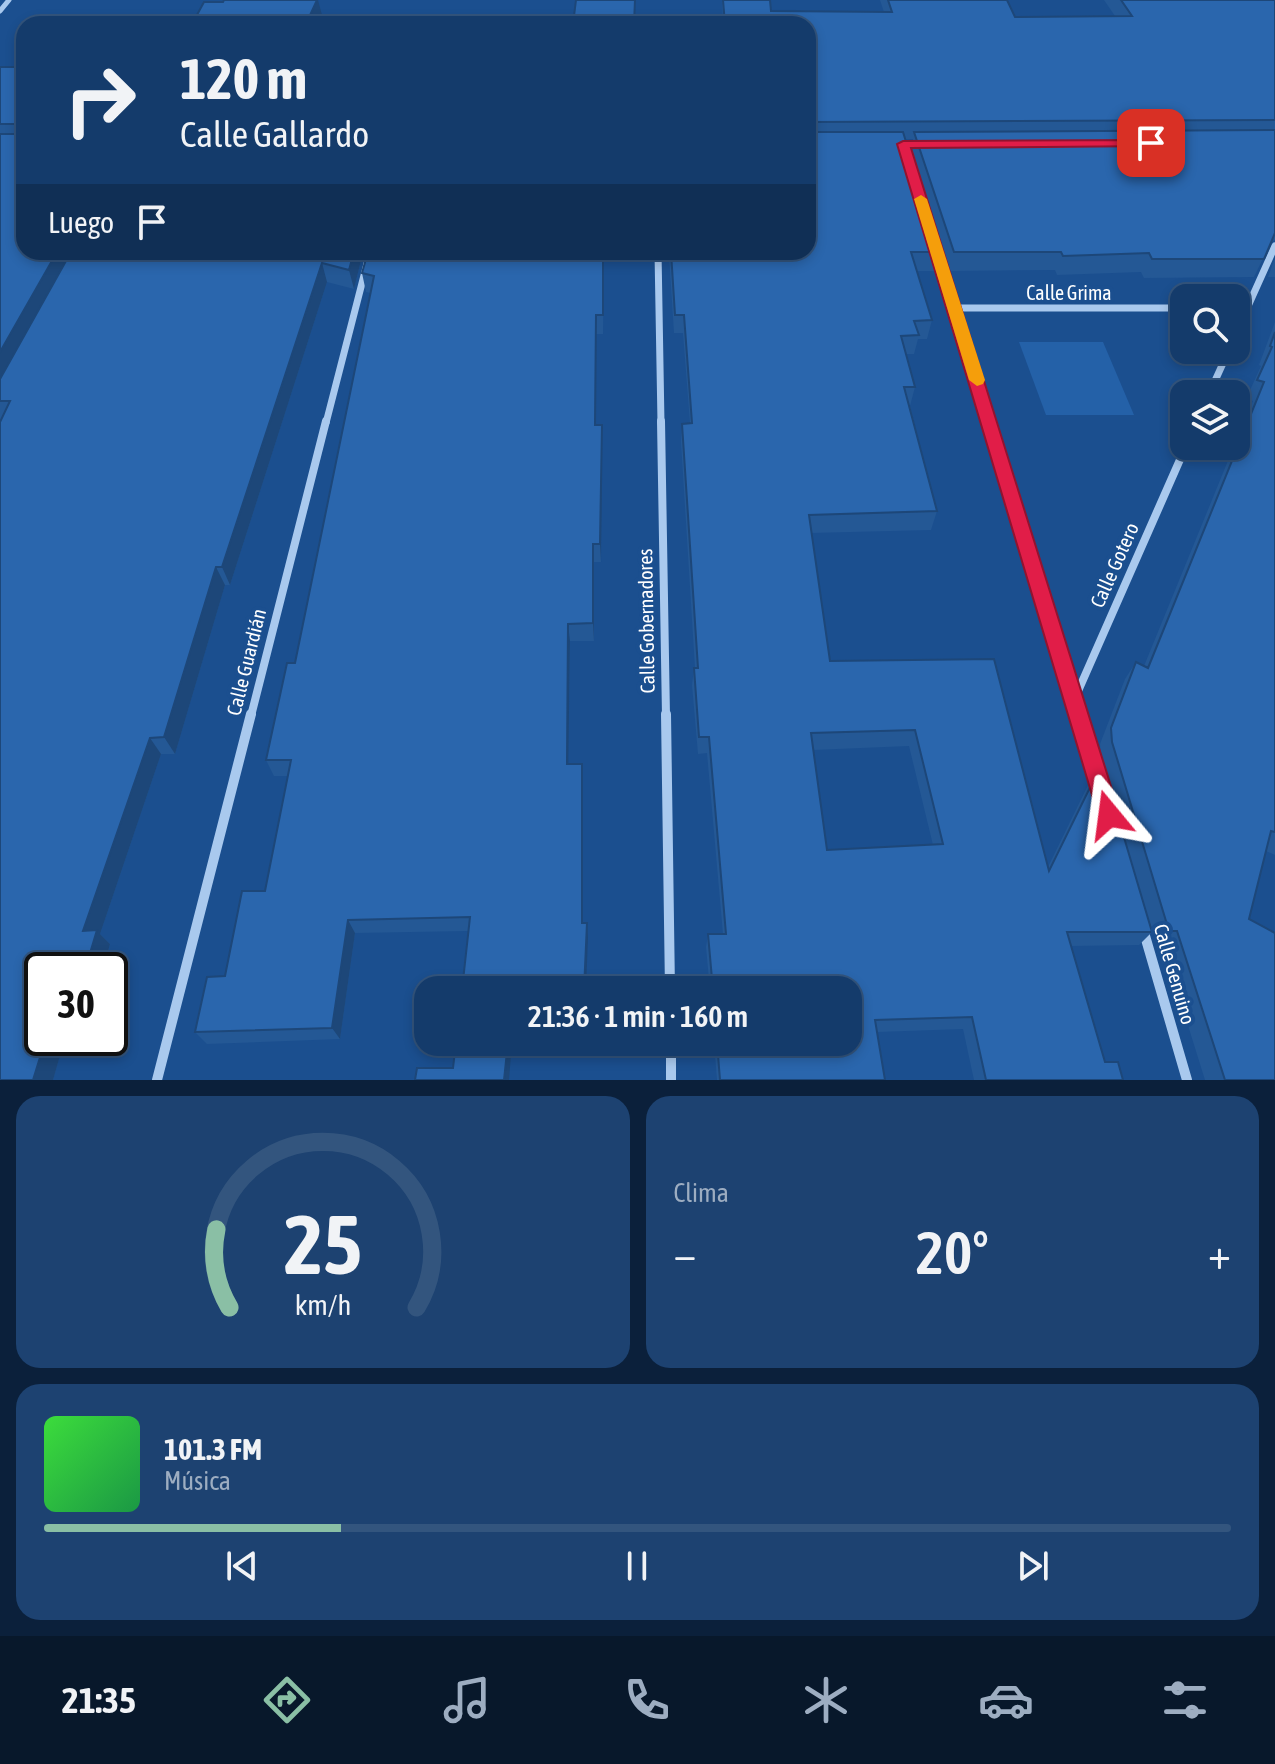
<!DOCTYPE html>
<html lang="es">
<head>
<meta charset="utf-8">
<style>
  :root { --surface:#143b6b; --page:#1d4271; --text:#f1f3f6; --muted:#9dadc1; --line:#33557e; --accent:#8abfa5 }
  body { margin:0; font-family:"Asap Condensed",sans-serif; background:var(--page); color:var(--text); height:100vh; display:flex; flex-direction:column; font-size:30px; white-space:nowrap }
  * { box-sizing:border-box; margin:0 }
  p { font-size:26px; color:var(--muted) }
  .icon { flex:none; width:44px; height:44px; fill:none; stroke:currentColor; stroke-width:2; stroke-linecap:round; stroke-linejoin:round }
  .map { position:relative; height:1080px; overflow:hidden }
  .drawer { display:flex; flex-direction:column; gap:16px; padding:16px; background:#0b203b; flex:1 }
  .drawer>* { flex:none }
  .guide { position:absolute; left:16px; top:16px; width:800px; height:244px; border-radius:24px; box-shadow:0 4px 12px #0003,0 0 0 2px var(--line); background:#143b6b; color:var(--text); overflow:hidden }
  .tools { position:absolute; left:1170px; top:284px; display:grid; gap:16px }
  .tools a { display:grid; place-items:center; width:80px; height:80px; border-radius:16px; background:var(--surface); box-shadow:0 4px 12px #0003,0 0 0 2px var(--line); font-size:40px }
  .speed { position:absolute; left:24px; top:952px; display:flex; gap:16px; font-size:40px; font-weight:700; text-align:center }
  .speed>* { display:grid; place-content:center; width:104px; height:104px; border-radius:50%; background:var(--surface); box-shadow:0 4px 12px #0003,0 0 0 2px var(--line); line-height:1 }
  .speed .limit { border:4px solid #111; border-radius:12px; background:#fff; color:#111 }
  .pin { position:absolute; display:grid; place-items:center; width:68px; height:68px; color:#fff; margin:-34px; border-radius:16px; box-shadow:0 4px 12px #0006 }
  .me { position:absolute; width:88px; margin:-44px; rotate:344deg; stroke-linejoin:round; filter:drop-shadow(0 0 6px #0008) }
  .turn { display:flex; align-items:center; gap:28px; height:168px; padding:0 32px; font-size:36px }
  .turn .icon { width:104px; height:104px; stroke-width:2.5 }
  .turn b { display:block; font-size:56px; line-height:68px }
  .then { display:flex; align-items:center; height:76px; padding:0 32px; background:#0003; gap:16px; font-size:30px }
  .big { font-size:60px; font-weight:600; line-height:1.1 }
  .drawer .widget { flex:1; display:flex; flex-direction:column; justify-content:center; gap:12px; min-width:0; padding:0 28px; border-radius:24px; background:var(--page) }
  .drawer .dial { align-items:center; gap:0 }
  .dial svg { height:208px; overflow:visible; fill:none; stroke:var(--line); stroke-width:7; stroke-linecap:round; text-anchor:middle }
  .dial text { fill:var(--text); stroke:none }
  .song { display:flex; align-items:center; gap:24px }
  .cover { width:96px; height:96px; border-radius:12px; background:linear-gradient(135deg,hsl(120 70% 55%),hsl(140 70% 35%)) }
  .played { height:8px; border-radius:4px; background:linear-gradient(90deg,var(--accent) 25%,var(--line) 25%) }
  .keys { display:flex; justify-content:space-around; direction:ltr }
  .heat { display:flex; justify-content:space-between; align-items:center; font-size:44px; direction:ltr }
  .drawer .tiles { flex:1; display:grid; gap:16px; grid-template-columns:1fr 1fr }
  .widget:last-child { grid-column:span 2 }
  .trip { position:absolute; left:414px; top:976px; width:448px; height:80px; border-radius:24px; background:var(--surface); box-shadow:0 4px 12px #0003,0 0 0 2px var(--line); font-weight:600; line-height:80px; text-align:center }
  .menu { display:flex; height:128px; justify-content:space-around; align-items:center; background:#08182b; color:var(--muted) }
  .menu .icon { width:56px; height:56px }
  .menu .selected { color:var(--accent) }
  .menu b { font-size:36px; color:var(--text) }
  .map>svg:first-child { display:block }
  .green { fill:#2461a8 }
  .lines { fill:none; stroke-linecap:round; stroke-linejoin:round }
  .street-far3 { stroke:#a9c9ee; stroke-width:5 }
  .street-far2 { stroke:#a9c9ee; stroke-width:7 }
  .street-far1 { stroke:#a9c9ee; stroke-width:8 }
  .street { stroke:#a9c9ee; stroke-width:10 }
  .wall { fill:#245895; fill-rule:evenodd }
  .shaded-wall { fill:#1d4779 }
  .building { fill:#2a66ad; stroke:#1d4779; stroke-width:2; fill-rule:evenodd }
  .route { fill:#e11d48; stroke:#92132f; stroke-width:2 }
  .slow { fill:#f59e0b }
  .labels { text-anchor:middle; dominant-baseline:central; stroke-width:8; stroke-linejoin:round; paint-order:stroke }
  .street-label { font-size:20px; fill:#fff; stroke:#1b4f8f }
</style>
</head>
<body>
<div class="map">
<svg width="1275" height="1080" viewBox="0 0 1275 1080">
  <rect width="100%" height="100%" fill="#1b4f8f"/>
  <path class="green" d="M 1019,342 L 1103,342 L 1134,415 L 1046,415 Z"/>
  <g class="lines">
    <path class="street-far3" d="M 0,11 L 9,0"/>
    <path class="street-far2" d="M 936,248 L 990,423
      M 658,252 L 661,423
      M 955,308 L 1184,308
      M 1236,333 L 1275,246
      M 1209,394 L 1229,350
      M 326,423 L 370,252"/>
    <path class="street-far1" d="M 661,421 L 666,716
      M 989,421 L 1080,716
      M 1075,698 L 1186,446
      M 251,716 L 326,421"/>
    <path class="street" d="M 666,714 L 670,990
      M 1079,714 L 1099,778
      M 1143,929 L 1187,1080
      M 671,1042 L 671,1080
      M 157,1080 L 251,714"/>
  </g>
  <path class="wall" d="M 722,0 L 770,0 L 771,11 L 884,12 L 880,0 L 1007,0 L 1015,17 L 1115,16 L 1104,0 L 1275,0 L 1275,240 L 1271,242 L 1254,277 L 1144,278 L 1141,272 L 1057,275 L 1055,270 L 949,271 L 911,150 L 913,139 L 905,139 L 940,252 L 935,271 L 917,271 L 932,320 L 927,339 L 918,339 L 914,354 L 906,354 L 915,387 L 910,406 L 937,511 L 931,530 L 811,533 L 830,661 L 994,659 L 1048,867 L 1091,779 L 1102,763 L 1139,888 L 1101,758 L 1100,744 L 1125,679 L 1136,662 L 1144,666 L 1234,446 L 1236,446 L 1236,442 L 1253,401 L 1246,399 L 1261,366 L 1259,365 L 1275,322 L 1275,855 L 1266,851 L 1249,919 L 1275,1080 L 1205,1080 L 1163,945 L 1156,945 L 1152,932 L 1139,945 L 1071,946 L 1105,1062 L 1123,1080 L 974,1080 L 963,1029 L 877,1032 L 885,1080 L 717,1080 L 714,1042 L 848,1042 L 848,990 L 710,990 L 706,947 L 708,934 L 723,934 L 707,753 L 698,754 L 692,685 L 694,668 L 695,668 L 681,442 L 682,424 L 690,423 L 683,333 L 674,333 L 669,255 L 665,255 L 664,252 L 808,252 L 808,24 L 723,24 ZM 909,746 L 933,845 L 827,850 L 813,750 Z
    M 0,67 L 24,67 L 24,252 L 363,252 L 354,289 L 327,282 L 230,585 L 225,585 L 175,754 L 161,754 L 100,934 L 110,944 L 103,970 L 42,970 L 42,1038 L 65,1038 L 53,1080 L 0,1080 L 0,422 L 1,420 L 0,420 Z
    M 368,252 L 652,252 L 652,255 L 604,257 L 603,334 L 596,334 L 596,425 L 602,425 L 602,443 L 601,562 L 594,562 L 594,641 L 570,641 L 568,764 L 583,780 L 583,923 L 587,923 L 588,937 L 468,931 L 355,933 L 340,1039 L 207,1044 L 195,1032 L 225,976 L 265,891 L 288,776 L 274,776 L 266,760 L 295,663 L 370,293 L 366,292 L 362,273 Z
    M 1275,258 L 1275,277 L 1268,277 Z"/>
  <path class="shaded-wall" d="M 317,0 L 318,0 L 322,15 L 318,24 L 306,24 Z
    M 57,252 L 76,252 L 0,390 L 0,352 Z
    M 354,252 L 363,252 L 354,289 L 349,270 Z
    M 322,263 L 327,282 L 230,585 L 222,567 Z
    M 602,425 L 602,443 L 601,562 L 600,544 Z
    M 593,544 L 594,562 L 594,641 L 593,623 Z
    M 216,567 L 225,585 L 175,754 L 164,737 Z
    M 568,624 L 570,641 L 568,780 L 567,764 Z
    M 150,738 L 161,754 L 100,934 L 110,944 L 103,970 L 85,970 L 83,931 Z
    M 582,764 L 583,780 L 583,937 L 582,923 Z
    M 348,920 L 355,933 L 340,1039 L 332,1028 Z
    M 587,923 L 588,937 L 586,990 L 584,990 Z
    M 46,1038 L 65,1038 L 53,1080 L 33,1080 Z
    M 508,1042 L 512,1042 L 509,1080 L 504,1080 Z"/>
  <path class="building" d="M 224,0 L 317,0 L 306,24 L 192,24 L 204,2 L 223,2 Z
    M 576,0 L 635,0 L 634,24 L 573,24 Z
    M 723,0 L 770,0 L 771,11 L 892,12 L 888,0 L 1007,0 L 1015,17 L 1132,16 L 1121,0 L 1275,0 L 1275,120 L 810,122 L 808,124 L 808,24 L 725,24 Z
    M 0,67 L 24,67 L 24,252 L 57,252 L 0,352 L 0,134 L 16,134 L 21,128 L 16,124 L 0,124 Z
    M 808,130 L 810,132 L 903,132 L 940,252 L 911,252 L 932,320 L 914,321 L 919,335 L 901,336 L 915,387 L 904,387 L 937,511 L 809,515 L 830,661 L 994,659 L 1049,871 L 1102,763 L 1152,932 L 1067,932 L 1105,1062 L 1118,1062 L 1123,1080 L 986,1080 L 972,1017 L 875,1020 L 885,1080 L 720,1080 L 717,1042 L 848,1042 L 848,990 L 713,990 L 708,934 L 726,934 L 709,737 L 699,737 L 694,668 L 698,668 L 682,424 L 692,423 L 684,315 L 675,315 L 671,252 L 808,252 ZM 915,730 L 943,844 L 827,850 L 811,733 Z
    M 1275,130 L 1275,233 L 1264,259 L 1152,259 L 1149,253 L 1063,256 L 1061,252 L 954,252 L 914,132 Z
    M 71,252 L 354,252 L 349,270 L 322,263 L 222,567 L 216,567 L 164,737 L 150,738 L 83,931 L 97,930 L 85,970 L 42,970 L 42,1038 L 46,1038 L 33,1080 L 0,1080 L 0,422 L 10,401 L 0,401 L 0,379 Z
    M 368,252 L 603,252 L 603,315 L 596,315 L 595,425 L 602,425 L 600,544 L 593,544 L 593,623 L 568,624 L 567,764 L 582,764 L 582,923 L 587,923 L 584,990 L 462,990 L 470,917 L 348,920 L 332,1028 L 195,1032 L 207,977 L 225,976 L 242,891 L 265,891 L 291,760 L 266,760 L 287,663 L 295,663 L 374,276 L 362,273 Z
    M 1275,332 L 1275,832 L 1271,831 L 1249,919 L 1275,933 L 1275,1080 L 1225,1080 L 1177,931 L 1169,931 L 1112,742 L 1111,728 L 1136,662 L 1148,668 L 1264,382 L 1257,380 L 1272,347 L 1270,346 Z
    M 456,1042 L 508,1042 L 504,1080 L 415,1080 L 417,1068 L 453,1068 Z"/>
  <path class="route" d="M 1151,140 L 1158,143 L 1156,146 L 911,148 L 1120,815 L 1117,822 L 1109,825 L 1102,822 L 1098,815 L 897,144 L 903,141 Z"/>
  <path class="slow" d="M 921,195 L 927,199 L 985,380 L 983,384 L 977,386 L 969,380 L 914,199 Z"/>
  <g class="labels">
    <g class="street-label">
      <text x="1069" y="292">Calle Grima</text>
      <text transform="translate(1114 565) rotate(-66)">Calle Gotero</text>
      <text transform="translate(646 621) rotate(-91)">Calle Gobernadores</text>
      <text transform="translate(246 662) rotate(-76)">Calle Guardián</text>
      <text transform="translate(1175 974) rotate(74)">Calle Genuino</text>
    </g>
  </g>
</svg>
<div class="tools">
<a><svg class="icon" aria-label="search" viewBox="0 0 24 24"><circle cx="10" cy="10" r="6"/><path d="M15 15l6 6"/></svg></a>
<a><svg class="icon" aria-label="layers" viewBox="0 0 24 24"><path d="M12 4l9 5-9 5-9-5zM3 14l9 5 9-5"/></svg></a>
</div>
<div class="speed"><div class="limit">30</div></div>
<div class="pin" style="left:1151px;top:143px;background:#d93025"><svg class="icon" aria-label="arrive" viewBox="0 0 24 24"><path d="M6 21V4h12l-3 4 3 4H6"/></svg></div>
<svg class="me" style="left:1109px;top:815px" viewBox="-20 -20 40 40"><path d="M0-17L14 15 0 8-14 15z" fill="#e11d48" stroke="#fff" stroke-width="4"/></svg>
<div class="trip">21:36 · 1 min · 160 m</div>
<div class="guide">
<div class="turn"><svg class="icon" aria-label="right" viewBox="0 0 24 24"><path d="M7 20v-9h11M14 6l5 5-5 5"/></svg><div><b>120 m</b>Calle Gallardo</div></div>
<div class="then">Luego<svg class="icon" aria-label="arrive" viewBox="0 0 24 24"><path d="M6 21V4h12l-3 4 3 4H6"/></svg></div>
</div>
</div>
<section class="drawer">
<div class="tiles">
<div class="widget dial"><svg viewBox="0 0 100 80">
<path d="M14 69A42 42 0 1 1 86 69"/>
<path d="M14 69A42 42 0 0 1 9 39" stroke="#8abfa5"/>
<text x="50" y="56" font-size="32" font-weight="700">25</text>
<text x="50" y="72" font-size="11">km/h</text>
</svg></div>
<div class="widget"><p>Clima</p>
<div class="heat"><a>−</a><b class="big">20°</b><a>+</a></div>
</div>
<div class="widget">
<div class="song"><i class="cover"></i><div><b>101.3 FM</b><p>Música</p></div></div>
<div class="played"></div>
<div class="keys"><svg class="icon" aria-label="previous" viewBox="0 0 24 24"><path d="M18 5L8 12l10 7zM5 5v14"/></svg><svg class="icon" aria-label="pause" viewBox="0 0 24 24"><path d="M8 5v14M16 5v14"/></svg><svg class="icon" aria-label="next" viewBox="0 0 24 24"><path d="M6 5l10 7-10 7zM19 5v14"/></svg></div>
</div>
</div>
</section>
<nav class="menu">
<b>21:35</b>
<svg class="icon selected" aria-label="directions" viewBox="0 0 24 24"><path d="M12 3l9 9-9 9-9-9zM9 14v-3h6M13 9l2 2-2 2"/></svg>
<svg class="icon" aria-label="music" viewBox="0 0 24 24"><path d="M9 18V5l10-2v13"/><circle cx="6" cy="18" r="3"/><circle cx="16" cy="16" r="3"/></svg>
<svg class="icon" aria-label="phone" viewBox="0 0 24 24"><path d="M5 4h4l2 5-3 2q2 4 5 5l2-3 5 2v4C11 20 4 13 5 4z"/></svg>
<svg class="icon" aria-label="climate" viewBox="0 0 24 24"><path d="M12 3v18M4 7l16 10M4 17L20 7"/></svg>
<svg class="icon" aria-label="car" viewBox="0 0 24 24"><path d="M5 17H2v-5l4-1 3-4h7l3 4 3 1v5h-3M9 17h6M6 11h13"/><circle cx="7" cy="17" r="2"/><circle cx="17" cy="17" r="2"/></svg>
<svg class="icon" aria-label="filters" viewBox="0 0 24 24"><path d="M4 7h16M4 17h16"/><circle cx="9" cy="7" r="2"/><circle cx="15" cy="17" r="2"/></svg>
</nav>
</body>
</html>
